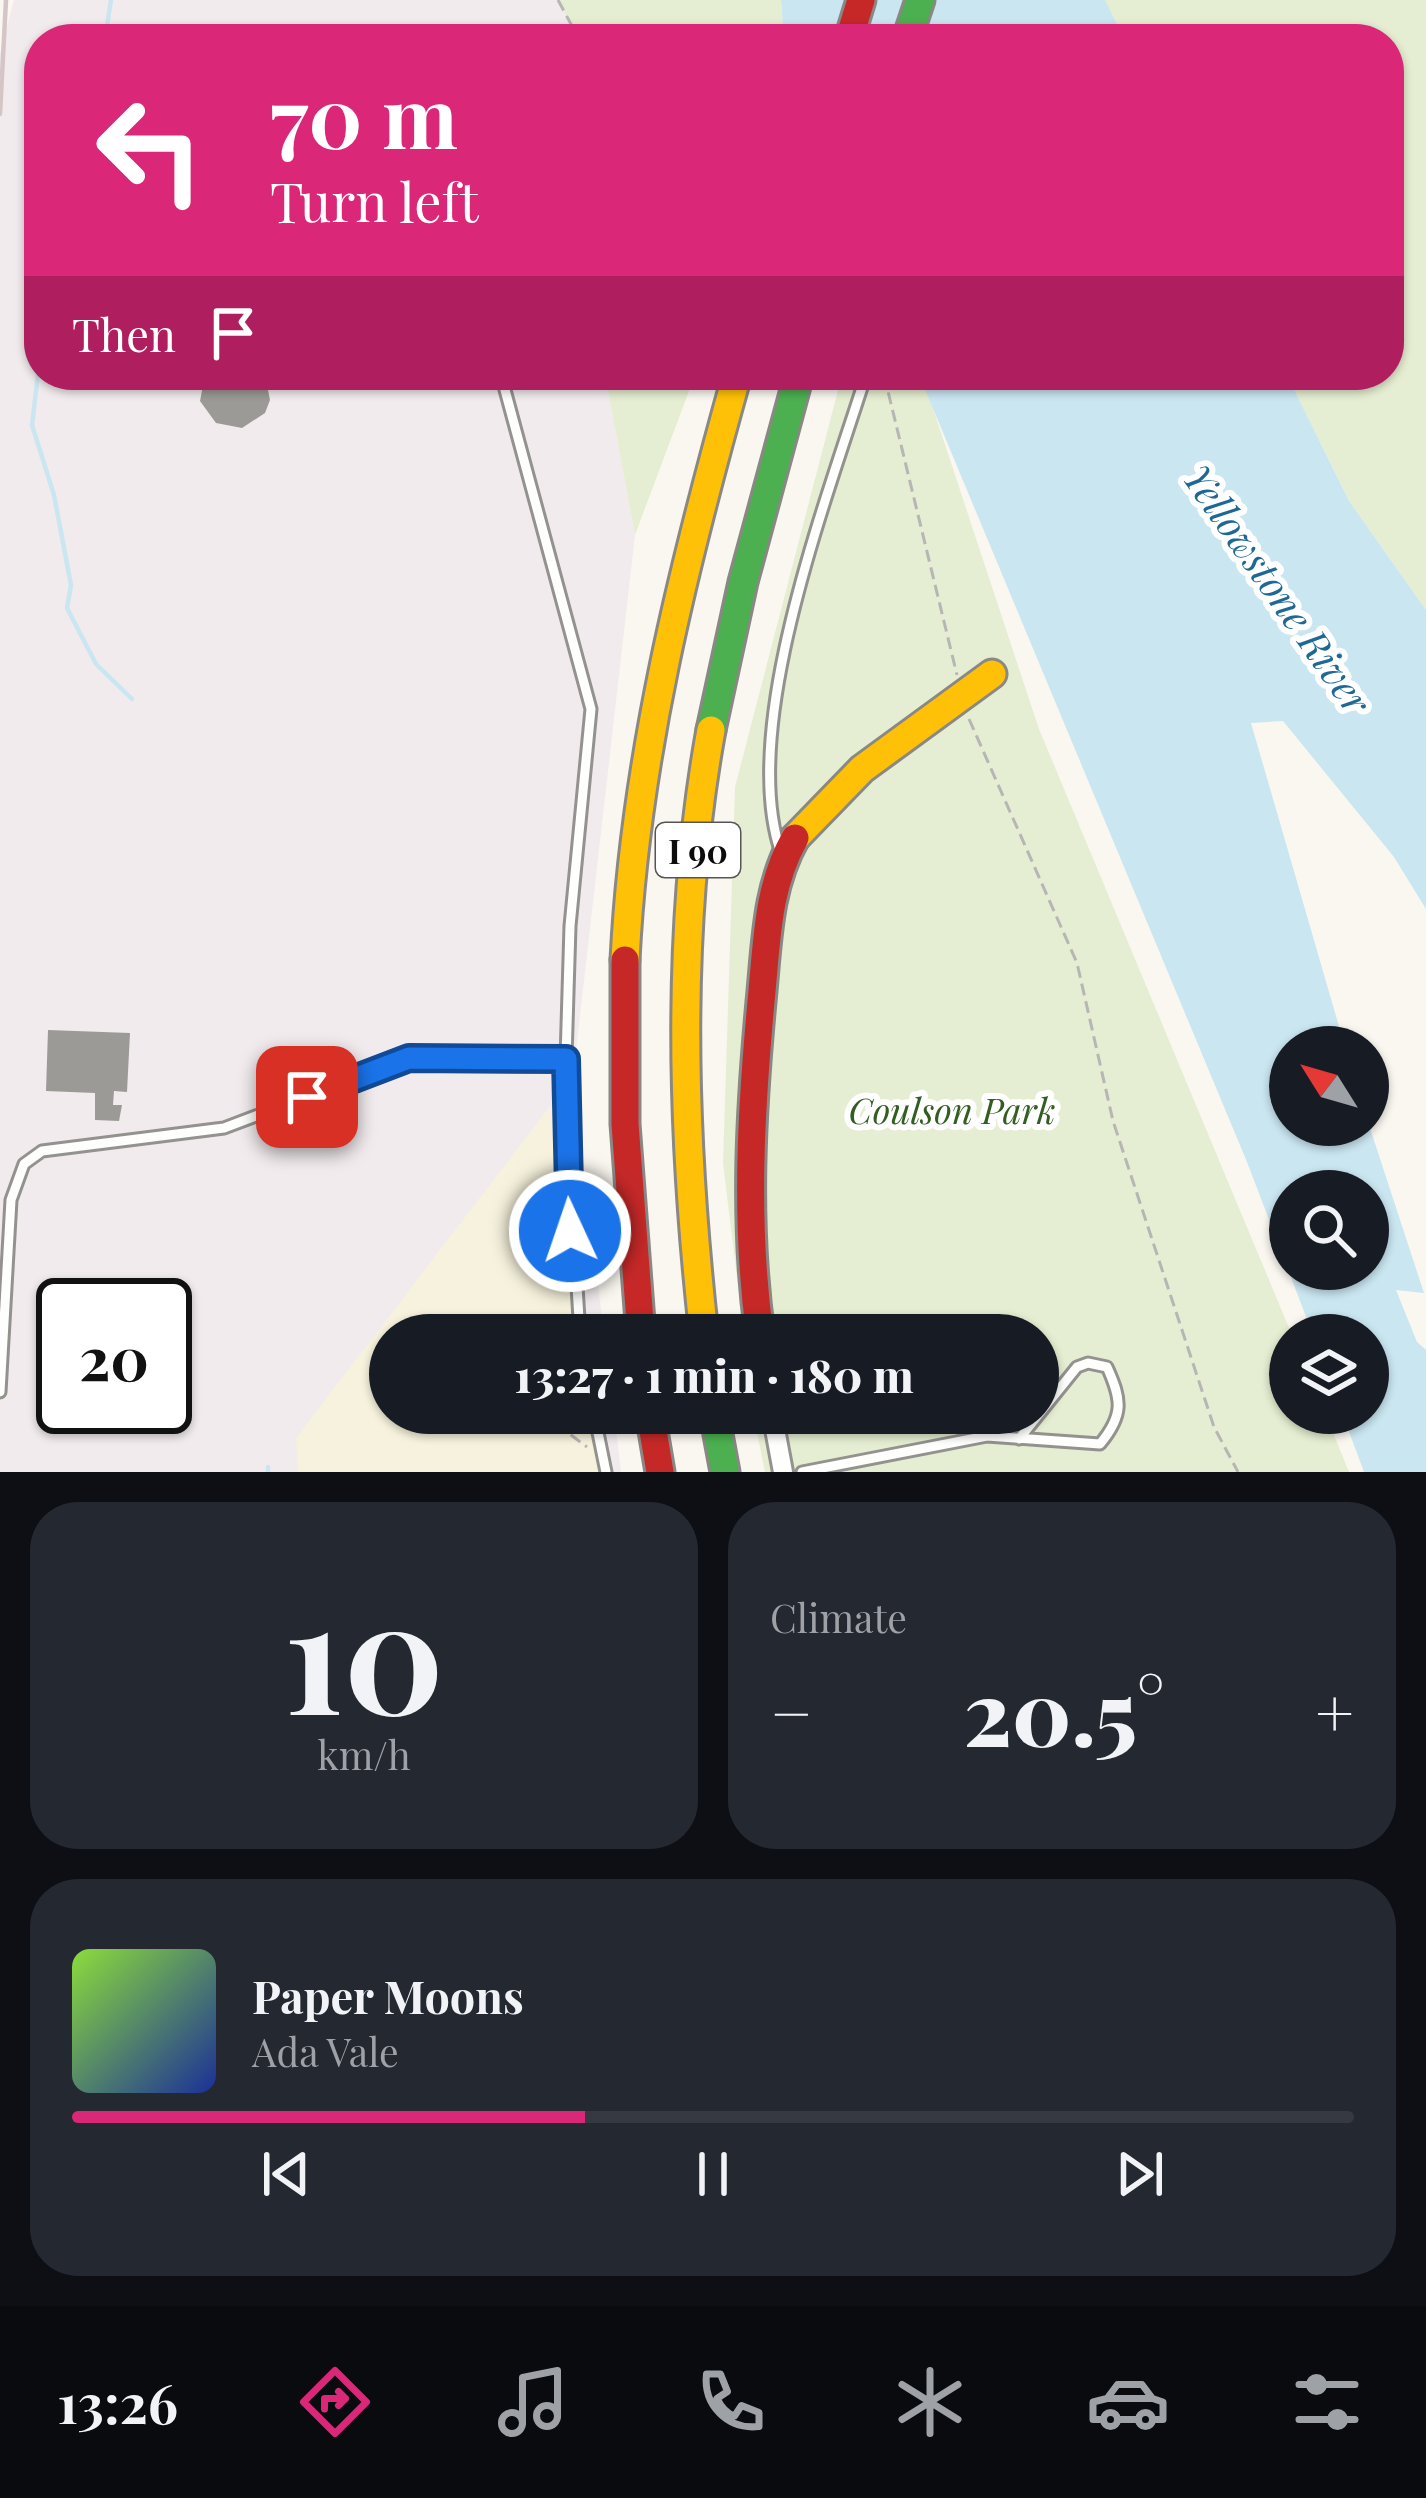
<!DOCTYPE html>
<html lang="en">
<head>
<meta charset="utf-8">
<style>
  :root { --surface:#171b24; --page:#242831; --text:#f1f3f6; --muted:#9ea1a6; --line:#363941; --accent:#db2777 }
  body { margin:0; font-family:"Playfair Display",serif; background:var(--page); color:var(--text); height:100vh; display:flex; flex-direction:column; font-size:45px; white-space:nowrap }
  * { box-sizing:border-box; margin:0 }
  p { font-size:39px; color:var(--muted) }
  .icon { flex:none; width:66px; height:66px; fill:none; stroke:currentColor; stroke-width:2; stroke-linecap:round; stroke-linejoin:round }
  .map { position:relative; height:1472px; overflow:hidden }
  .sheet { display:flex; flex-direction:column; gap:30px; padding:30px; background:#0d0f14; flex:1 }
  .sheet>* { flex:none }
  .top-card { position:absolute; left:24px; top:24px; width:1380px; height:366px; border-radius:48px; box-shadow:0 3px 9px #0004; background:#db2777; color:#fff; overflow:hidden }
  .needle { width:78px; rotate:307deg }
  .tools { position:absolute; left:1269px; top:1026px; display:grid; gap:24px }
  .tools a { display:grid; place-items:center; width:120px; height:120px; border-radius:50%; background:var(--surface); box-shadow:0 3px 9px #0004; font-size:60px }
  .speed { position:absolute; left:36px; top:1278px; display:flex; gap:24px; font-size:60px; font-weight:700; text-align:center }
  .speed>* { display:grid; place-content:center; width:156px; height:156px; border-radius:50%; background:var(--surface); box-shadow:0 3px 9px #0004; line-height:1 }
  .speed .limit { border:6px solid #111; border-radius:18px; background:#fff; color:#111 }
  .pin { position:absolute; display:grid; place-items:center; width:102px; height:102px; color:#fff; margin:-51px; border-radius:24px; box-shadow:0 6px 18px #0006 }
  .me { position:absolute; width:132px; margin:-66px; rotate:357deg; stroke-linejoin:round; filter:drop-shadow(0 0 9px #0008) }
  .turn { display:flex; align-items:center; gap:42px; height:252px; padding:0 48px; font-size:54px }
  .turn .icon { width:156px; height:156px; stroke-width:2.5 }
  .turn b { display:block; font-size:84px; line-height:102px }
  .then { display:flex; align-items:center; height:114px; padding:0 48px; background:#0003; gap:24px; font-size:45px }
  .big { font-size:90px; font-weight:800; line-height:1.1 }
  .sheet .tile { flex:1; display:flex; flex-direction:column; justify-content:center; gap:18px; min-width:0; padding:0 42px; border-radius:48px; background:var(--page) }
  .sheet .dial { align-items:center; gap:0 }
  .dial b { font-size:156px; line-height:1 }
  .song { display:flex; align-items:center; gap:36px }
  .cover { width:144px; height:144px; border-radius:18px; background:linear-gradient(135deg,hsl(90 70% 55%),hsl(230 70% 35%)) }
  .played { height:12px; border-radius:6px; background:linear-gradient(90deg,var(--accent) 40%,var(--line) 40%) }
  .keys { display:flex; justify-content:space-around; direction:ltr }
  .heat { display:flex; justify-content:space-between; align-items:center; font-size:66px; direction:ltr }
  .sheet .tiles { flex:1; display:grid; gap:30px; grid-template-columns:1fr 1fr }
  .tile:last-child { grid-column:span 2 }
  .trip { position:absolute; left:369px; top:1314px; width:690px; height:120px; border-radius:60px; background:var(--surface); box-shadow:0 3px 9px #0004; font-weight:800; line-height:120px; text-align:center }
  .tabs { display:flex; height:192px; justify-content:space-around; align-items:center; background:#090b0e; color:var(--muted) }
  .tabs .icon { width:84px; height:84px }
  .tabs .on { color:var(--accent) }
  .tabs b { font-size:54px; color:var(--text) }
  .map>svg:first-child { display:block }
  .industrial { fill:#f1ebed; fill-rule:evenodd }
  .farmland { fill:#f6f2dd }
  .green { fill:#e5eed2 }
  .water { fill:#cae6f1; fill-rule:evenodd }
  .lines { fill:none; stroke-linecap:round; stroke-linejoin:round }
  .stream { stroke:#cae6f1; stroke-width:4.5 }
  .building { fill:#9c9a96 }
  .lane-casing { stroke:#93928f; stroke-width:15 }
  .street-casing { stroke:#93928f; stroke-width:24 }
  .fast-casing { stroke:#8a8885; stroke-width:33 }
  .slow-casing { stroke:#8a8885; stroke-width:33 }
  .jam-casing { stroke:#8a8885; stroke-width:33 }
  .path { stroke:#b7b6b5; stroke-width:3; stroke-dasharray:12 6; stroke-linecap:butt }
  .lane { stroke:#fefefd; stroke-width:9 }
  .street { stroke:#fefefd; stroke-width:18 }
  .fast { stroke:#4caf50; stroke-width:27 }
  .slow { stroke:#ffc107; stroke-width:27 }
  .jam { stroke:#c62828; stroke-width:27 }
  .rail { stroke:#d5c5c6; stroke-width:4.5 }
  .route-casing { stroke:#114b97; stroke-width:30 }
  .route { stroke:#1a73e8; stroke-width:21 }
  .labels { text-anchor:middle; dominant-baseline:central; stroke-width:12; stroke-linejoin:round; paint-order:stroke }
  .shield { fill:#fff; stroke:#555; stroke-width:3 }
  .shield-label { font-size:33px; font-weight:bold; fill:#0c0c0c }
  .park-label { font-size:36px; font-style:italic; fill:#325f21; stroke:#fff }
  .water-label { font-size:39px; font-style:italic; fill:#1e6895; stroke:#fff }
</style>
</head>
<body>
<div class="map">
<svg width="1426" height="1472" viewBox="0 0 1426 1472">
  <rect width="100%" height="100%" fill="#faf7f0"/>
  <path class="industrial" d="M 14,0 L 558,0 L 575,27 L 579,39 L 39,39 L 39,375 L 605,375 L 635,535 L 573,1077 L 604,1335 L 390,1335 L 390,1413 L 614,1413 L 621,1472 L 0,1472 L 0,53 ZM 63,1305 L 165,1305 L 165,1407 L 63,1407 Z"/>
  <path class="farmland" d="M 557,1097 L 575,1335 L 390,1335 L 390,1413 L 587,1413 L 601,1472 L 298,1472 L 296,1438 Z"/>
  <path class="green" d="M 558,0 L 781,0 L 784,39 L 579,39 Z
    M 1104,0 L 1426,0 L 1426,610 L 1349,501 L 1287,375 L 1389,375 L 1389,39 L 1123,39 Z
    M 605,375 L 695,375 L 635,535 Z
    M 842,375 L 922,375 L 1039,729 L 1292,1335 L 1290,1413 L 1325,1413 L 1349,1472 L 765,1472 L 753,1413 L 1038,1413 L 1038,1335 L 744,1335 L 723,1163 L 735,787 Z"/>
  <path class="water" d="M 781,0 L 1105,0 L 1124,39 L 784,39 Z
    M 919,375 L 1287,375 L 1349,501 L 1426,610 L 1426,909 L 1394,857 L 1283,721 L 1251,723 L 1345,1047 L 1290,1047 L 1290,1125 L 1368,1122 L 1424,1293 L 1396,1290 L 1417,1342 L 1426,1350 L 1426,1472 L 1364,1472 L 1342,1413 L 1368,1413 L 1368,1335 L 1313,1335 L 1247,1162 ZM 1290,1191 L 1368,1191 L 1368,1269 L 1290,1269 Z"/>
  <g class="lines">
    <path class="stream" d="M 105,39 L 111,0
      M 39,365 L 32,425 L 54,495 L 71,585 L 67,608 L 96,664 L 132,699
      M 268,1467 L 268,1472"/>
  </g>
  <path class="building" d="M 448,25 L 470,29 L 480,39 L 428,39 Z
    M 205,375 L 265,375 L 270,400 L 265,413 L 242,428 L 216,423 L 200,401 Z
    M 48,1030 L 130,1033 L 127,1092 L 114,1091 L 113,1105 L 122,1105 L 119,1121 L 95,1120 L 95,1093 L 46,1091 Z"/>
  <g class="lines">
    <g class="lane-casing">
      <path id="lane" d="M 501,375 L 591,709 L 570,926 L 565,1092 L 580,1335
        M 781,853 C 738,729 827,499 866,375
        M 0,1392 L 11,1200 L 24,1164 L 42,1151 L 224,1128 L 409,1058 L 566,1059
        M 594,1413 L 606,1472
        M 802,1472 L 987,1436 L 1100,1444 C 1124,1415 1122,1400 1107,1367 L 1088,1363 L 1077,1367 L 1019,1439"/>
    </g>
    <g class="street-casing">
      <path id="street" d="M 772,1413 L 783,1472"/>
    </g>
    <g class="fast-casing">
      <path id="fast" d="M 907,39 L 920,0
        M 711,730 L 743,582 L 799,375
        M 714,1413 L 725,1472"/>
    </g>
    <g class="slow-casing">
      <path id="slow" d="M 795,838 L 862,769 L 992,674
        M 625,960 C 635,759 683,568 737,375
        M 704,1335 C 682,1136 675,928 711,730"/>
    </g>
    <g class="jam-casing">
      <path id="jam" d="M 849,39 L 861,0
        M 625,960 L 625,1124 L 641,1335
        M 760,1335 C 744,1220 751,1107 762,991 C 767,938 768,885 795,838
        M 650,1413 L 660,1472"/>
    </g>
    <path class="path" d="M 558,0 L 579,39
      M 884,375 L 957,675
      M 969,719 L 1077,963 L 1113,1121 L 1214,1427 L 1238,1472
      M 542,1413 L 587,1447"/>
    <use href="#lane" class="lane"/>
    <use href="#street" class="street"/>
    <use href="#fast" class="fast"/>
    <use href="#slow" class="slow"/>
    <use href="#jam" class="jam"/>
    <path class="rail" d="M 0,114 L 6,0"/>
  </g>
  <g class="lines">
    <g class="route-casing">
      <path id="route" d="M 307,1097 L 409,1058 L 566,1059 L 570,1231"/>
    </g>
    <use href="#route" class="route"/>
  </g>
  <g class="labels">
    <rect class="shield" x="656" y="823" width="84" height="54" rx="9"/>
    <g class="shield-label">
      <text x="698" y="850">I 90</text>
    </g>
    <g class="park-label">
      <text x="952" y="1109">Coulson Park</text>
    </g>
    <g class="water-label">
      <text transform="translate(1278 588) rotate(55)">Yellowstone River</text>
    </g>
  </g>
</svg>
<div class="tools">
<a><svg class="needle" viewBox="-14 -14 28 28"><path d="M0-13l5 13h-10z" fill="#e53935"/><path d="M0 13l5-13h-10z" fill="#9ea1a6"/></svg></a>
<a><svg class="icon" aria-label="search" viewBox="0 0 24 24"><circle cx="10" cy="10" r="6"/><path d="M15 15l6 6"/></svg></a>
<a><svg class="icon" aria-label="layers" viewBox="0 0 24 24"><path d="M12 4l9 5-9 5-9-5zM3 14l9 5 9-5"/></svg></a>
</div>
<div class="speed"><div class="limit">20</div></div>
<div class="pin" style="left:307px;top:1097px;background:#d93025"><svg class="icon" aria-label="arrive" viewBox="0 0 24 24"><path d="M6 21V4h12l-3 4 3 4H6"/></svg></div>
<svg class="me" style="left:570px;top:1231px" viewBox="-20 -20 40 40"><circle r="17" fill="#1a73e8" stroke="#fff" stroke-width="3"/><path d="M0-11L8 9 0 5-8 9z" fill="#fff"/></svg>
<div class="trip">13:27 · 1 min · 180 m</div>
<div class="top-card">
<div class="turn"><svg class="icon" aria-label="left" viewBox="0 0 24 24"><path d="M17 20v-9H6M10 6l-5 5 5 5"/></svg><div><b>70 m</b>Turn left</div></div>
<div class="then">Then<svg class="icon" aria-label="arrive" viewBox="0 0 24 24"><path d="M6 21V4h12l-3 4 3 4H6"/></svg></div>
</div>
</div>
<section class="sheet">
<div class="tiles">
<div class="tile dial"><b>10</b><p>km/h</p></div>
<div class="tile"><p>Climate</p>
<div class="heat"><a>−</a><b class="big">20.5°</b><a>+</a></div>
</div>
<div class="tile">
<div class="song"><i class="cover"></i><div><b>Paper Moons</b><p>Ada Vale</p></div></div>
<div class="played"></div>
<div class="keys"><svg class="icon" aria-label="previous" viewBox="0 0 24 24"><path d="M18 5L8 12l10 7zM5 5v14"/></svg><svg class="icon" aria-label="pause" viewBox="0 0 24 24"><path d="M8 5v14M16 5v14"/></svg><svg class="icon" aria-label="next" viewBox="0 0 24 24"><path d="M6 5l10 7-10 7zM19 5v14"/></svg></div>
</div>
</div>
</section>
<nav class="tabs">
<b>13:26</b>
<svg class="icon on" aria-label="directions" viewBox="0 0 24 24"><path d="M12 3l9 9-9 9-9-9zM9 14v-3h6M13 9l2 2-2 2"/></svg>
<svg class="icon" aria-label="music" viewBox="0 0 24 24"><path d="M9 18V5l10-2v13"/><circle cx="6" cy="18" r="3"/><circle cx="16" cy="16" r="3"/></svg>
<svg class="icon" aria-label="phone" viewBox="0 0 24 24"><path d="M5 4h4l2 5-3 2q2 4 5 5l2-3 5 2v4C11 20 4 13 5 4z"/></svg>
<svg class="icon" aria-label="climate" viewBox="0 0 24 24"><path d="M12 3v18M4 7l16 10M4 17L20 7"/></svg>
<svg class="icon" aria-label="car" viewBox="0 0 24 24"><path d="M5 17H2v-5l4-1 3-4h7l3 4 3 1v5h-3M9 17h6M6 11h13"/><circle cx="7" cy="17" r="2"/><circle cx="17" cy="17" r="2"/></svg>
<svg class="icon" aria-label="filters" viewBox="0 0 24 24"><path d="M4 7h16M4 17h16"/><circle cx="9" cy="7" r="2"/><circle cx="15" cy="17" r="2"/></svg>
</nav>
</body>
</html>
